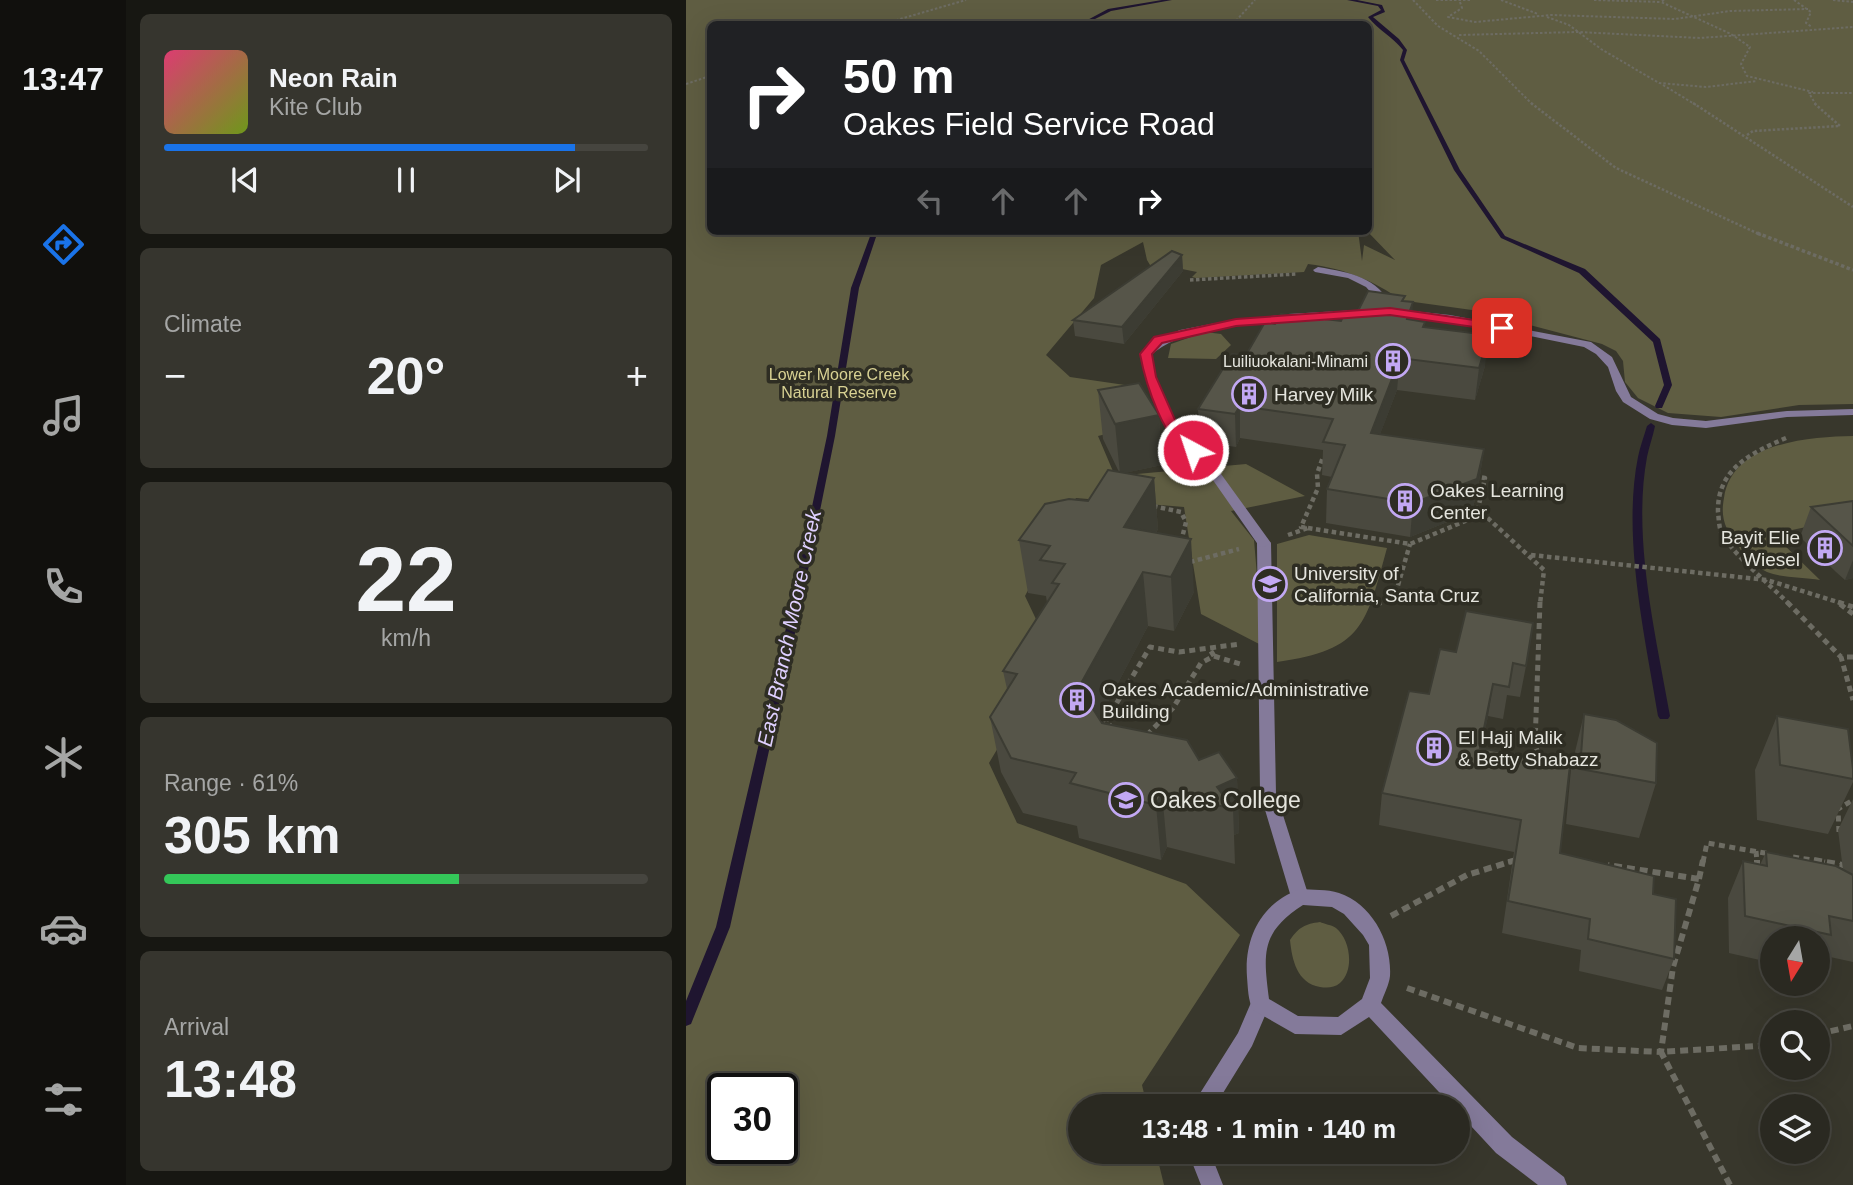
<!DOCTYPE html>
<html lang="en">
<head>
<meta charset="utf-8">
<style>
  :root { --surface:#2a2921; --page:#36352e; --text:#f1f3f6; --muted:#a5a6a5; --line:#46453f; --accent:#1a73e8 }
  body { margin:0; font-family:Arial,sans-serif; background:var(--page); color:var(--text); height:100vh; display:flex; flex-direction:column; font-size:26px; white-space:nowrap }
  * { box-sizing:border-box; margin:0 }
  p { font-size:23px; color:var(--muted) }
  .icon { flex:none; width:38px; height:38px; fill:none; stroke:currentColor; stroke-width:2; stroke-linecap:round; stroke-linejoin:round }
  .map { position:relative; flex:1; overflow:hidden }
  .details { display:flex; flex-direction:column; gap:14px; padding:14px; background:#171712; width:560px }
  .details>* { flex:none }
  .top-card { position:absolute; left:21px; top:21px; width:665px; height:214px; border-radius:10px; box-shadow:0 7px 28px #0002,0 0 0 2px var(--line); background:#202124; color:#fff; overflow:hidden }
  .needle { width:46px; rotate:191deg }
  .tools { position:absolute; left:1074px; top:926px; display:grid; gap:14px }
  .tools a { display:grid; place-items:center; width:70px; height:70px; border-radius:50%; background:var(--surface); box-shadow:0 7px 28px #0002,0 0 0 2px var(--line); font-size:35px }
  .speed { position:absolute; left:21px; top:1073px; display:flex; gap:14px; font-size:35px; font-weight:700; text-align:center }
  .speed>* { display:grid; place-content:center; width:91px; height:91px; border-radius:50%; background:var(--surface); box-shadow:0 7px 28px #0002,0 0 0 2px var(--line); line-height:1 }
  .speed .limit { border:4px solid #111; border-radius:10px; background:#fff; color:#111 }
  .pin { position:absolute; display:grid; place-items:center; width:60px; height:60px; color:#fff; margin:-30px; border-radius:14px; box-shadow:0 4px 10px #0006 }
  .me { position:absolute; width:77px; margin:-38px; rotate:320deg; stroke-linejoin:round; filter:drop-shadow(0 0 5px #0008) }
  .turn { display:flex; align-items:center; gap:24px; height:147px; padding:0 21px; font-size:32px }
  .turn .icon { width:91px; height:91px; stroke-width:2.5 }
  .turn b { display:block; font-size:49px; line-height:60px }
  .lanes { display:flex; align-items:center; height:66px; padding:0 21px; background:#0003; justify-content:center; gap:35px; direction:ltr }
  .lanes .off { opacity:.35 }
  .big { font-size:52px; font-weight:600; line-height:1.1 }
  .details .tile { flex:1; display:flex; flex-direction:column; justify-content:center; gap:10px; min-width:0; padding:0 24px; border-radius:10px; background:var(--page) }
  .details .dial { align-items:center; gap:0 }
  .dial b { font-size:91px; line-height:1 }
  .song { display:flex; align-items:center; gap:21px }
  .cover { width:84px; height:84px; border-radius:10px; background:linear-gradient(135deg,hsl(340 70% 55%),hsl(80 70% 35%)) }
  .played { height:7px; border-radius:4px; background:linear-gradient(90deg,var(--accent) 85%,var(--line) 85%) }
  .keys { display:flex; justify-content:space-around; direction:ltr }
  .heat { display:flex; justify-content:space-between; align-items:center; font-size:38px; direction:ltr }
  .charge { height:10px; border-radius:5px; background:linear-gradient(90deg,#34c759 61%,var(--line) 0) }
  .trip { position:absolute; left:382px; top:1094px; width:402px; height:70px; border-radius:35px; background:var(--surface); box-shadow:0 7px 28px #0002,0 0 0 2px var(--line); font-weight:600; line-height:70px; text-align:center }
  main { display:flex; flex:1; min-height:0 }
  .dock { display:flex; flex-direction:column; width:126px; justify-content:space-around; align-items:center; background:#11100d; color:var(--muted) }
  .dock .icon { width:49px; height:49px }
  .dock .selected { color:var(--accent) }
  .dock b { font-size:32px; color:var(--text) }
  .map>svg:first-child { display:block }
  .green { fill:#5f5d42; fill-rule:evenodd }
  .lines { fill:none; stroke-linecap:round; stroke-linejoin:round }
  .stream { fill:#1f1530; fill-rule:evenodd }
  .path-far5 { stroke:#6d6c63; stroke-width:2; stroke-dasharray:2.5 2; stroke-linecap:butt }
  .path-far4 { stroke:#6d6c63; stroke-width:2.5; stroke-dasharray:2.5 2; stroke-linecap:butt }
  .path-far3 { stroke:#6d6c63; stroke-width:3.5; stroke-dasharray:3.5 2.5; stroke-linecap:butt }
  .path-far2 { stroke:#6d6c63; stroke-width:4.5; stroke-dasharray:4.5 3.5; stroke-linecap:butt }
  .path-far1 { stroke:#6d6c63; stroke-width:5; stroke-dasharray:6 4.5; stroke-linecap:butt }
  .path { stroke:#6d6c63; stroke-width:6; stroke-dasharray:8 5; stroke-linecap:butt }
  .service { fill:#847a9a; fill-rule:evenodd }
  .pedestrian { fill:#847a9a; fill-rule:evenodd }
  .minor { fill:#847a9a; fill-rule:evenodd }
  .wall { fill:#4a493f }
  .shaded-wall { fill:#3c3c33 }
  .building { fill:#565549; stroke:#3c3c33; stroke-width:2 }
  .route { fill:#e11d48; stroke:#92132f; stroke-width:2 }
  .labels { text-anchor:middle; dominant-baseline:central; stroke-width:7; stroke-linejoin:round; paint-order:stroke }
  .far-poi-label { font-size:16px; fill:#e5e5de; stroke:#2e2d23; text-anchor:end }
  .far-park-label { font-size:16px; fill:#d8d193; stroke:#2e2d23 }
  .poi-label { font-size:19px; fill:#e5e5de; stroke:#2e2d23; text-anchor:start }
  .water-label { font-size:21px; font-style:italic; fill:#dfd0ff; stroke:#2e2d23 }
  .near-poi-label { font-size:23px; fill:#e5e5de; stroke:#2e2d23; text-anchor:start }
</style>
</head>
<body>
<main>
<nav class="dock">
<b>13:47</b>
<svg class="icon selected" aria-label="directions" viewBox="0 0 24 24"><path d="M12 3l9 9-9 9-9-9zM9 14v-3h6M13 9l2 2-2 2"/></svg>
<svg class="icon" aria-label="music" viewBox="0 0 24 24"><path d="M9 18V5l10-2v13"/><circle cx="6" cy="18" r="3"/><circle cx="16" cy="16" r="3"/></svg>
<svg class="icon" aria-label="phone" viewBox="0 0 24 24"><path d="M5 4h4l2 5-3 2q2 4 5 5l2-3 5 2v4C11 20 4 13 5 4z"/></svg>
<svg class="icon" aria-label="climate" viewBox="0 0 24 24"><path d="M12 3v18M4 7l16 10M4 17L20 7"/></svg>
<svg class="icon" aria-label="car" viewBox="0 0 24 24"><path d="M5 17H2v-5l4-1 3-4h7l3 4 3 1v5h-3M9 17h6M6 11h13"/><circle cx="7" cy="17" r="2"/><circle cx="17" cy="17" r="2"/></svg>
<svg class="icon" aria-label="filters" viewBox="0 0 24 24"><path d="M4 7h16M4 17h16"/><circle cx="9" cy="7" r="2"/><circle cx="15" cy="17" r="2"/></svg>
</nav>
<section class="details">
<div class="tile">
<div class="song"><i class="cover"></i><div><b>Neon Rain</b><p>Kite Club</p></div></div>
<div class="played"></div>
<div class="keys"><svg class="icon" aria-label="previous" viewBox="0 0 24 24"><path d="M18 5L8 12l10 7zM5 5v14"/></svg><svg class="icon" aria-label="pause" viewBox="0 0 24 24"><path d="M8 5v14M16 5v14"/></svg><svg class="icon" aria-label="next" viewBox="0 0 24 24"><path d="M6 5l10 7-10 7zM19 5v14"/></svg></div>
</div>
<div class="tile"><p>Climate</p>
<div class="heat"><a>−</a><b class="big">20°</b><a>+</a></div>
</div>
<div class="tile dial"><b>22</b><p>km/h</p></div>
<div class="tile"><p>Range · 61%</p><b class="big">305 km</b><div class="charge"></div></div>
<div class="tile"><p>Arrival</p><b class="big">13:48</b></div>
</section>
<div class="map">
<svg width="1167" height="1185" viewBox="0 0 1167 1185">
  <rect width="100%" height="100%" fill="#38372c"/>
  <path class="green" d="M 0,0 L 1167,0 L 1167,404 L 1113,405 L 1035,417 L 982,413 L 952,398 L 939,382 L 937,361 L 930,351 L 916,344 L 786,310 L 728,302 L 724,306 C 691,282 662,269 622,264 L 618,272 L 510,278 L 506,277 L 511,272 L 486,267 L 467,270 L 461,260 L 457,242 L 415,265 L 408,298 L 360,355 L 384,377 L 439,385 L 460,424 L 412,436 L 429,476 L 560,464 L 619,496 L 545,511 L 568,540 L 577,646 L 515,614 L 498,507 L 390,498 L 339,596 L 367,655 L 303,763 L 331,823 L 500,884 L 554,935 L 456,1085 L 461,1106 L 394,1106 L 394,1152 L 470,1152 L 478,1185 L 0,1185 ZM 24,24 L 682,24 L 681,231 L 709,260 L 678,245 L 676,261 L 672,231 L 24,231 ZM 37,1088 L 96,1088 L 96,1148 L 37,1148 Z
    M 519,332 L 535,334 L 545,345 L 530,359 L 482,358 L 485,344 Z
    M 1167,436 L 1167,517 L 1087,534 L 1134,580 C 1118,577 1095,578 1081,572 C 1064,564 1049,544 1041,529 C 1036,518 1036,509 1038,498 C 1046,442 1123,437 1167,436 Z
    M 623,535 L 701,548 C 680,624 678,650 591,662 L 591,544 Z
    M 634,922 C 638,924 646,925 650,928 C 664,939 669,970 654,983 C 648,988 641,988 634,987 C 611,983 606,960 604,940 C 613,927 619,924 634,922 Z"/>
  <g class="lines">
    <path class="stream" d="M 476,0 L 486,0 L 425,11 L 399,24 L 394,24 L 422,9 Z
      M 661,0 L 671,0 L 696,5 L 699,12 L 687,17 L 713,39 L 721,50 L 718,60 L 774,170 L 819,236 L 899,269 L 974,339 L 986,385 L 976,408 L 970,408 L 969,406 L 978,385 L 967,342 L 893,273 L 815,238 L 768,170 L 714,60 L 717,50 C 707,37 692,30 682,17 L 695,10 L 692,6 Z
      M 186,231 L 192,231 L 173,288 L 149,436 L 113,615 L 44,927 L 7,1019 L 5,1024 L 0,1026 L 0,1001 L 30,927 L 103,615 L 141,436 L 165,288 Z
      M 965,423 L 969,426 C 967,436 963,447 961,457 C 946,538 970,636 984,716 L 982,719 L 974,719 L 972,716 C 959,636 936,537 952,457 C 954,447 958,436 961,426 Z"/>
    <path class="path-far5" d="M 727,0 L 752,26 L 793,51 L 847,105
      M 750,0 L 786,0
      M 815,0 L 852,14
      M 908,0 L 975,2
      M 978,0 L 975,2 L 1045,34 L 1064,47 L 1055,64 L 1061,76 L 1127,92
      M 1108,0 L 1125,12 L 1120,23 L 1126,27
      M 1147,0 L 1167,2
      M 774,2 L 776,8 L 762,17 L 789,22 L 865,15 L 989,19 L 1044,11 L 1122,9
      M 861,17 L 883,25 L 915,49 L 973,83 L 1020,87 L 1071,81
      M 197,24 L 280,0
      M 547,24 L 569,0
      M 773,35 L 892,32 L 1014,38 L 1167,27
      M 0,84 L 24,76
      M 977,85 L 1010,105
      M 1130,105 L 1123,93 L 1167,93"/>
    <path class="path-far4" d="M 845,103 L 930,168 L 1075,235
      M 1007,103 L 1167,207
      M 1061,135 L 1067,131 L 1154,126 L 1128,103"/>
    <path class="path-far3" d="M 1071,233 L 1167,270
      M 504,280 L 611,274"/>
    <path class="path-far2" d="M 1100,438 C 1065,453 1031,469 1032,512 C 1033,520 1033,532 1038,538 C 1056,562 1082,583 1103,604
      M 788,476 L 799,478 L 792,509 L 858,570 L 854,604
      M 467,506 L 495,512 L 500,522 L 495,542
      M 622,528 L 724,544 L 796,514
      M 602,535 L 622,528 L 615,527 L 632,488 L 631,474 L 637,457
      M 845,555 L 1081,580 L 1158,604
      M 504,562 L 553,549
      M 691,604 L 708,599 L 724,544"/>
    <path class="path-far1" d="M 854,602 L 849,745 L 856,765
      M 1101,602 L 1155,657
      M 1152,602 L 1167,607
      M 1154,604 L 1167,614
      M 688,605 L 697,602
      M 528,656 L 554,664
      M 1167,657 L 1155,657 L 1167,700
      M 427,729 L 420,721 L 464,647 L 493,652 L 554,644
      M 461,735 L 487,708 L 515,663 L 528,656 L 523,648
      M 1153,832 L 1152,809 L 1167,800
      M 1070,851 L 1071,862
      M 1107,857 L 1139,862
      M 822,862 L 831,860
      M 1017,862 L 1021,843 L 1084,854"/>
    <path class="path" d="M 1071,860 L 1071,869
      M 1128,860 L 1157,865 L 1156,862
      M 1013,879 L 1017,860
      M 705,916 L 781,875 L 830,860
      M 721,988 L 892,1048 L 975,1052 L 987,967 L 1013,879 L 922,865
      M 1132,1034 L 1167,1026
      M 1044,1185 L 975,1052 L 1087,1045"/>
    <path class="service" d="M 574,995 L 581,998 L 584,1004 L 566,1046 L 529,1106 L 506,1106 L 552,1033 L 567,998 Z
      M 502,1152 L 524,1152 L 537,1185 L 515,1185 Z"/>
    <path class="pedestrian" d="M 578,539 L 585,543 L 590,793 L 623,897 L 620,902 L 614,905 L 608,902 L 605,897 L 574,793 L 571,543 Z"/>
    <path class="minor" d="M 632,267 C 666,273 690,276 708,309 L 764,315 L 905,342 L 926,357 L 945,397 L 972,414 L 987,418 L 1020,421 L 1101,411 L 1167,409 L 1167,415 L 1101,417 L 1020,428 L 986,425 L 964,419 L 937,402 L 930,391 L 922,367 L 910,354 L 898,347 L 819,331 L 794,361 L 786,361 L 786,357 L 809,330 L 764,321 L 704,314 L 680,287 L 662,278 L 629,272 L 627,270 Z
      M 688,309 L 693,312 L 692,314 C 628,326 516,311 465,355 L 469,377 L 492,430 L 530,467 L 585,543 L 578,547 L 573,546 L 522,473 L 481,431 L 459,377 L 455,354 L 470,340 L 494,330 L 530,323 L 602,314 Z
      M 614,889 C 626,890 641,889 653,893 C 686,904 706,942 704,976 C 703,985 698,994 695,1003 L 826,1137 L 878,1177 L 881,1185 L 852,1185 L 810,1153 L 772,1112 L 772,1106 L 766,1106 L 683,1017 L 655,1035 L 609,1034 L 567,1010 C 562,1000 562,989 561,977 C 558,938 575,903 614,889 ZM 617,905 L 646,907 L 658,914 L 677,935 L 683,945 L 684,978 L 676,999 L 652,1017 L 612,1016 L 583,999 C 577,953 575,932 617,905 Z"/>
  </g>
  <path class="wall" d="M 496,255 L 497,271 L 438,344 L 389,336 L 387,320 Z
    M 718,301 L 726,320 L 799,366 L 789,400 L 711,390 L 694,434 L 798,449 L 793,482 L 786,512 L 724,537 L 640,523 L 641,489 L 646,477 L 636,475 L 637,450 L 554,438 L 550,447 L 514,442 L 512,409 L 560,355 L 589,324 L 655,321 Z
    M 412,390 L 473,415 L 476,465 L 438,473 L 468,478 L 472,529 L 470,533 L 508,592 L 488,631 L 462,626 L 413,719 L 416,723 L 513,760 L 551,778 L 553,833 L 548,835 L 549,864 L 481,847 L 475,860 L 393,838 L 391,826 L 337,813 L 315,772 L 304,717 L 321,689 L 317,671 L 361,603 L 360,596 L 342,593 L 333,540 L 402,501 L 433,472 L 417,439 Z
    M 1167,501 L 1167,578 L 1159,580 L 1150,572 L 1114,537 L 1125,507 Z
    M 754,649 L 840,666 L 834,697 L 821,695 L 817,719 L 802,716 L 795,748 L 874,853 L 967,894 L 988,959 L 976,990 L 893,971 L 895,950 L 816,933 L 828,852 L 693,825 L 696,793 L 743,694 Z
    M 898,714 L 970,783 L 953,838 L 880,824 L 885,769 Z
    M 1091,716 L 1167,769 L 1167,782 L 1142,834 L 1071,820 L 1069,770 Z
    M 1167,799 L 1167,962 L 1135,955 L 1132,960 L 1132,938 L 1087,938 L 1087,963 L 1043,953 L 1042,898 L 1057,861 L 1074,865 L 1080,852 L 1157,870 L 1152,830 Z"/>
  <path class="shaded-wall" d="M 496,255 L 497,271 L 438,344 L 436,327 Z
    M 727,302 L 725,332 L 721,319 Z
    M 803,335 L 799,366 L 789,400 L 793,368 Z
    M 714,358 L 711,390 L 682,466 L 685,433 Z
    M 554,406 L 554,438 L 550,447 L 549,414 Z
    M 473,415 L 476,465 L 434,474 L 429,424 Z
    M 798,449 L 793,482 L 786,512 L 724,537 L 727,503 Z
    M 468,478 L 472,529 L 443,580 L 438,527 Z
    M 505,539 L 508,592 L 488,631 L 485,577 Z
    M 1167,560 L 1167,578 L 1159,580 Z
    M 457,572 L 462,626 L 401,742 L 393,687 Z
    M 807,684 L 802,716 L 788,780 L 794,748 Z
    M 551,778 L 553,833 L 548,835 L 547,809 L 531,787 Z
    M 476,792 L 481,847 L 475,860 L 470,805 Z"/>
  <path class="building" d="M 486,251 L 496,255 L 436,327 L 387,320 Z
    M 682,291 L 719,296 L 716,301 L 727,302 L 721,319 L 739,322 L 737,327 L 803,335 L 793,368 L 714,358 L 685,433 L 798,449 L 791,479 L 727,503 L 641,489 L 659,445 L 637,442 L 647,419 L 554,406 L 549,414 L 512,409 L 546,354 L 560,355 L 579,322 L 589,324 L 595,314 L 655,321 L 658,314 L 670,315 Z
    M 453,383 L 473,415 L 429,424 L 412,390 Z
    M 422,470 L 468,478 L 438,527 L 505,539 L 485,577 L 457,572 L 393,687 L 416,723 L 501,740 L 513,760 L 533,752 L 551,778 L 531,787 L 547,809 L 476,792 L 470,805 L 384,783 L 390,773 L 325,758 L 304,717 L 331,674 L 317,671 L 373,584 L 366,583 L 379,564 L 354,560 L 364,546 L 333,540 L 359,504 L 383,499 L 402,501 Z
    M 1167,501 L 1167,546 L 1125,507 Z
    M 780,611 L 847,623 L 840,666 L 827,663 L 823,687 L 807,684 L 794,748 L 884,765 L 874,853 L 968,876 L 967,894 L 990,899 L 988,959 L 902,939 L 904,919 L 822,901 L 835,820 L 696,793 L 723,691 L 743,694 L 754,649 L 770,652 Z
    M 898,714 L 930,720 L 971,743 L 970,783 L 894,769 Z
    M 1091,716 L 1162,729 L 1167,769 L 1167,779 L 1094,765 Z
    M 1080,852 L 1150,866 L 1167,875 L 1167,921 L 1143,916 L 1145,935 L 1059,916 L 1057,861 L 1081,866 Z"/>
  <path class="route" d="M 704,308 L 816,324 L 822,328 L 816,331 L 704,315 L 550,326 L 476,343 L 466,354 L 470,377 L 493,429 L 514,450 L 507,455 C 478,445 459,381 454,354 L 468,337 L 550,319 Z"/>
  <defs>
    <g id="building-ring" transform="scale(1.75)"><circle r="9.5" fill="#2e2d23" stroke="#c2a8f3" stroke-width="1.5"/><path d="M-4-6H4V6H1V3H-1V6H-4ZM-2.5-4.3h1.7v1.8h-1.7ZM.8-4.3h1.7v1.8H.8ZM-2.5-1h1.7V.8h-1.7ZM.8-1h1.7V.8H.8Z" fill="#c2a8f3"/></g>
    <g id="university-ring" transform="scale(1.75)"><circle r="9.5" fill="#2e2d23" stroke="#c2a8f3" stroke-width="1.5"/><path d="M0-5L7-2L0 1L-7-2ZM-4 1L0 2.5L4 1V4Q0 6-4 4Z" fill="#c2a8f3"/></g>
  </defs>
  <g fill-rule="evenodd">
    <use href="#building-ring" x="707" y="361"/>
    <use href="#building-ring" x="563" y="394"/>
    <use href="#building-ring" x="719" y="501"/>
    <use href="#building-ring" x="1139" y="548"/>
    <use href="#university-ring" x="584" y="584"/>
    <use href="#building-ring" x="391" y="700"/>
    <use href="#building-ring" x="748" y="748"/>
    <use href="#university-ring" x="440" y="800"/>
  </g>
  <g class="labels">
    <g class="far-poi-label">
      <text x="682" y="361">Luiliuokalani-Minami</text>
    </g>
    <g class="far-park-label">
      <text x="153" y="374">Lower Moore Creek<tspan x="153" dy="18">Natural Reserve</tspan></text>
    </g>
    <g class="poi-label">
      <text x="588" y="394">Harvey Milk</text>
      <text x="744" y="490">Oakes Learning<tspan x="744" dy="22">Center</tspan></text>
      <text x="1114" y="537" text-anchor="end">Bayit Elie<tspan x="1114" dy="22">Wiesel</tspan></text>
      <text x="608" y="573">University of<tspan x="608" dy="22">California, Santa Cruz</tspan></text>
      <text x="416" y="689">Oakes Academic/Administrative<tspan x="416" dy="22">Building</tspan></text>
      <text x="772" y="737">El Hajj Malik<tspan x="772" dy="22">&amp; Betty Shabazz</tspan></text>
    </g>
    <g class="water-label">
      <text transform="translate(103 628) rotate(-78)">East Branch Moore Creek</text>
    </g>
    <g class="near-poi-label">
      <text x="464" y="800">Oakes College</text>
    </g>
  </g>
</svg>
<div class="tools">
<a><svg class="needle" viewBox="-14 -14 28 28"><path d="M0-13l5 13h-10z" fill="#e53935"/><path d="M0 13l5-13h-10z" fill="#a5a6a5"/></svg></a>
<a><svg class="icon" aria-label="search" viewBox="0 0 24 24"><circle cx="10" cy="10" r="6"/><path d="M15 15l6 6"/></svg></a>
<a><svg class="icon" aria-label="layers" viewBox="0 0 24 24"><path d="M12 4l9 5-9 5-9-5zM3 14l9 5 9-5"/></svg></a>
</div>
<div class="speed"><div class="limit">30</div></div>
<div class="pin" style="left:816px;top:328px;background:#d93025"><svg class="icon" aria-label="arrive" viewBox="0 0 24 24"><path d="M6 21V4h12l-3 4 3 4H6"/></svg></div>
<svg class="me" style="left:507px;top:450px" viewBox="-20 -20 40 40"><circle r="17" fill="#e11d48" stroke="#fff" stroke-width="3"/><path d="M0-11L8 9 0 5-8 9z" fill="#fff"/></svg>
<div class="trip">13:48 · 1 min · 140 m</div>
<div class="top-card">
<div class="turn"><svg class="icon" aria-label="right" viewBox="0 0 24 24"><path d="M7 20v-9h11M14 6l5 5-5 5"/></svg><div><b>50 m</b>Oakes Field Service Road</div></div>
<div class="lanes"><svg class="icon off" aria-label="left" viewBox="0 0 24 24"><path d="M17 20v-9H6M10 6l-5 5 5 5"/></svg><svg class="icon off" aria-label="ahead" viewBox="0 0 24 24"><path d="M12 20V5M6 11l6-6 6 6"/></svg><svg class="icon off" aria-label="ahead" viewBox="0 0 24 24"><path d="M12 20V5M6 11l6-6 6 6"/></svg><svg class="icon" aria-label="right" viewBox="0 0 24 24"><path d="M7 20v-9h11M14 6l5 5-5 5"/></svg></div>
</div>
</div>
</main>
</body>
</html>
